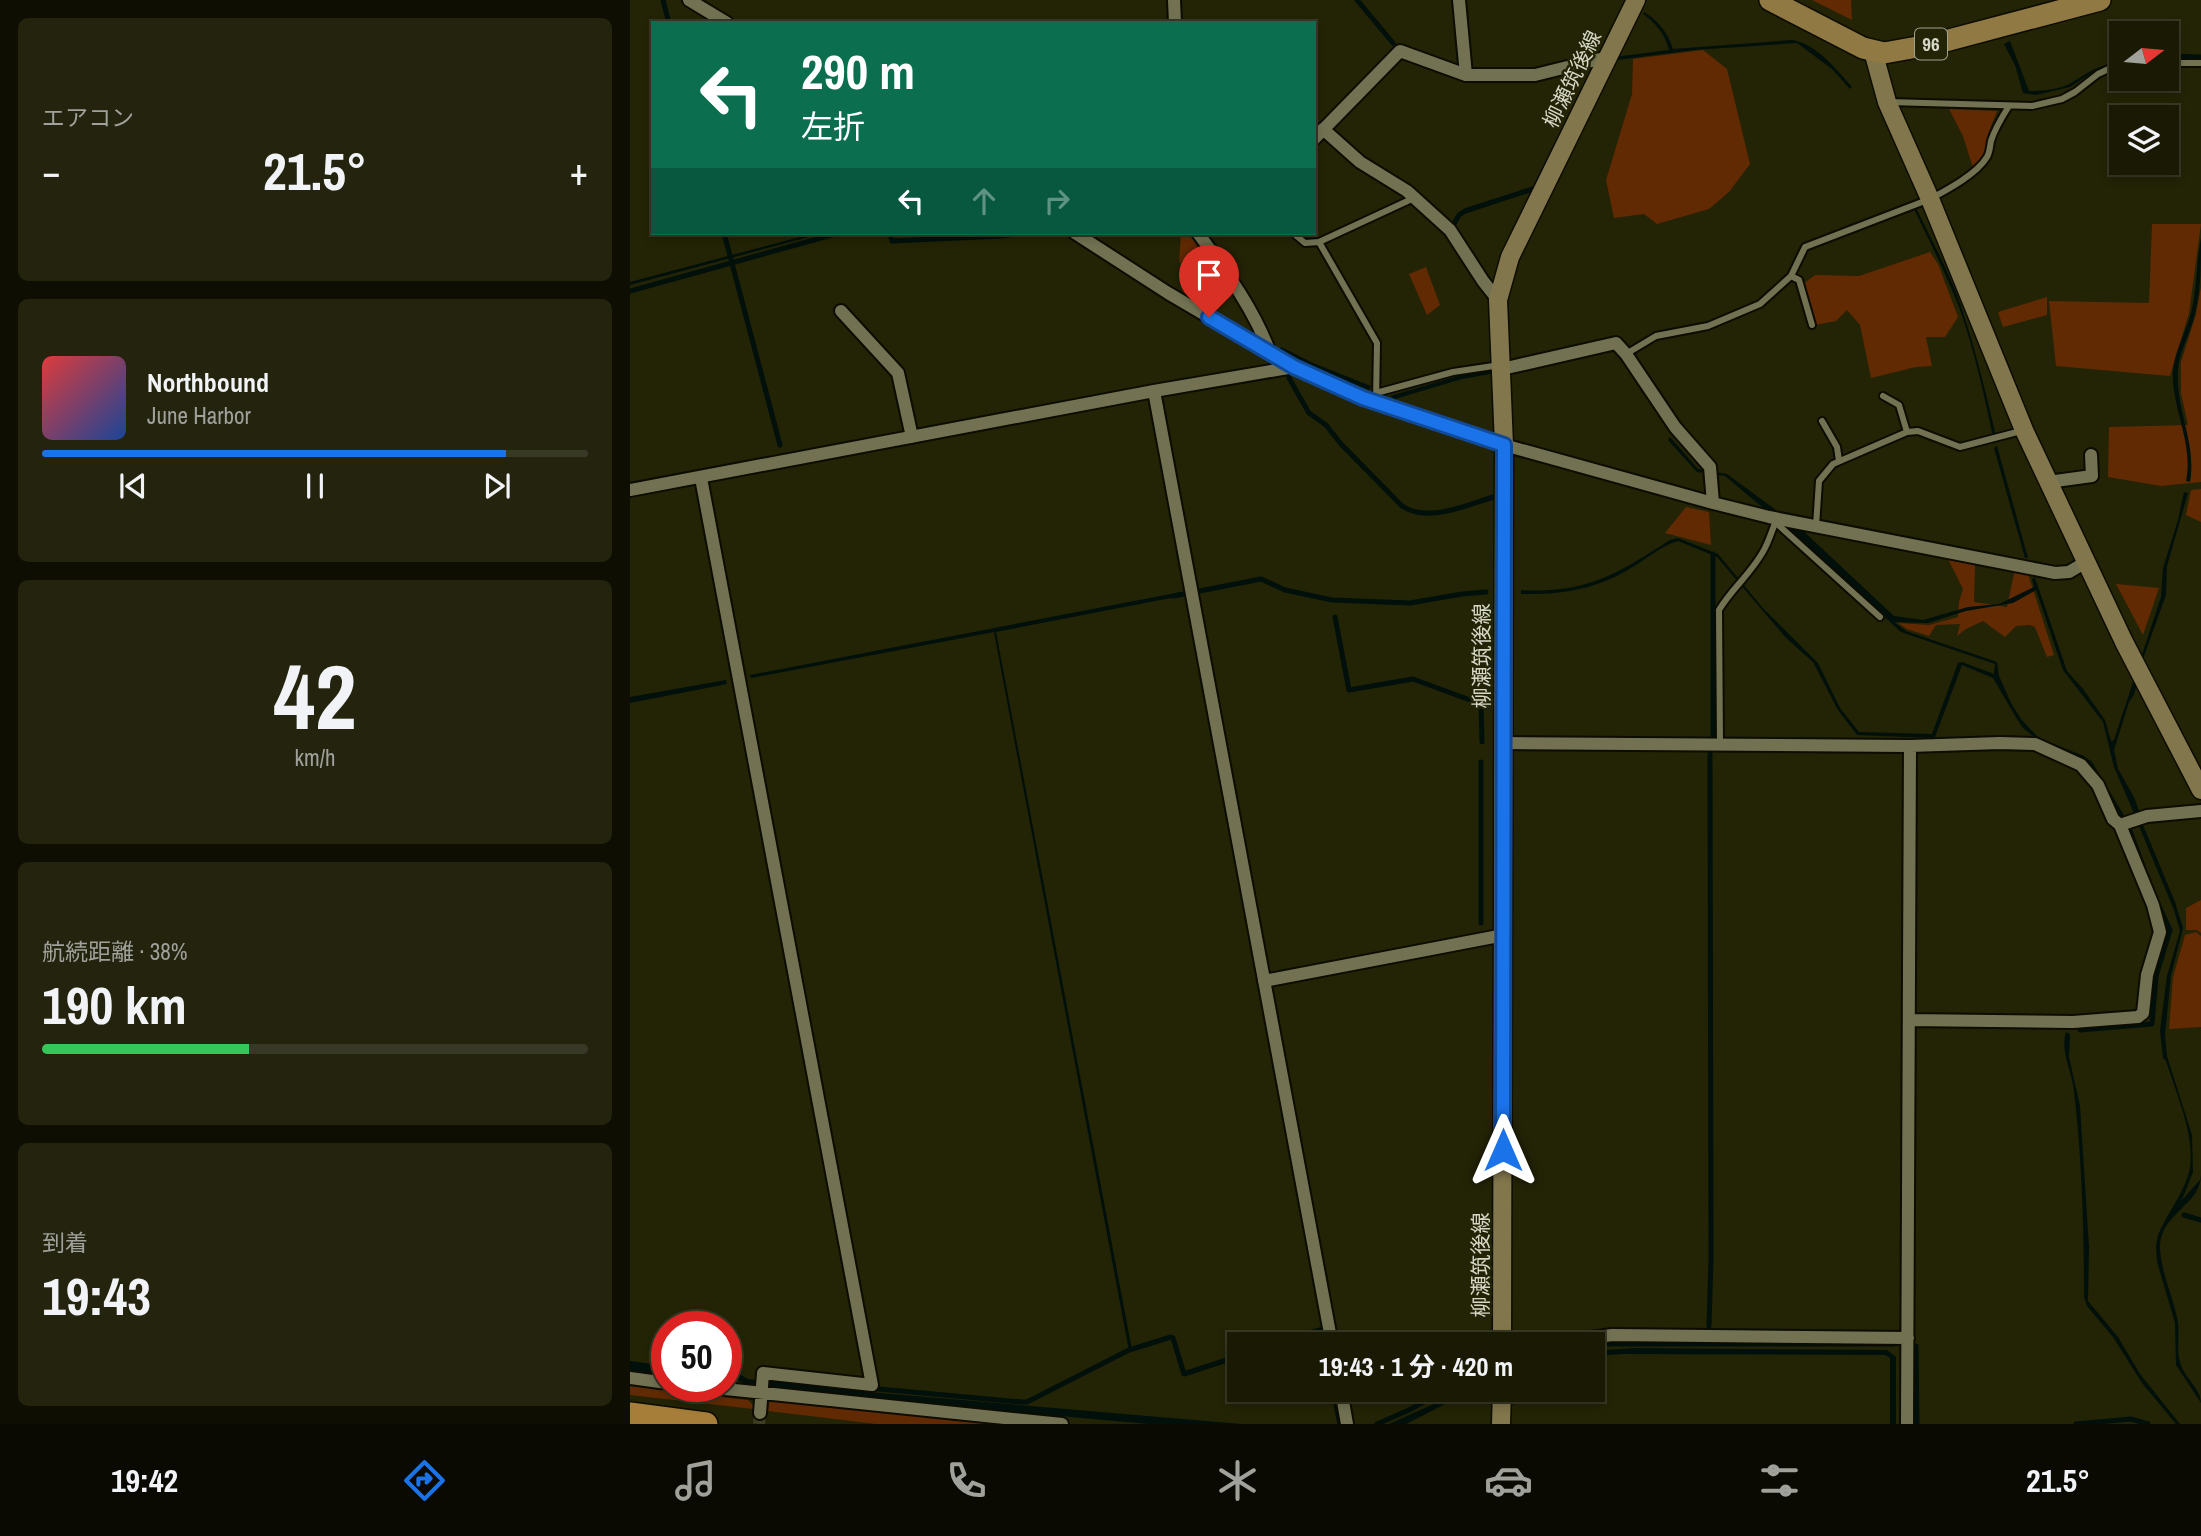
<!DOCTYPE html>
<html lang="ja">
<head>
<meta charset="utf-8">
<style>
  :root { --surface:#1a1a04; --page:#23230e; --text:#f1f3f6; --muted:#9fa19a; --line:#383826; --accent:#1a73e8 }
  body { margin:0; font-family:"Archivo Narrow","Noto Sans JP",sans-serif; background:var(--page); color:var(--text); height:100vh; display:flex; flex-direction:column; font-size:26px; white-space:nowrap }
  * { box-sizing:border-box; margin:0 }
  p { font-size:23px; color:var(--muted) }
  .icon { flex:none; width:38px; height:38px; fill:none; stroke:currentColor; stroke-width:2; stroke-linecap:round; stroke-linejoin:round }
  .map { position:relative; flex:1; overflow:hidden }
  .side { display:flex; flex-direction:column; gap:18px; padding:18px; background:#0e0e02; width:630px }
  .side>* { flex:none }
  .top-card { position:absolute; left:21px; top:21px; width:665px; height:214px; border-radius:0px; box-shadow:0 4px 10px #0003,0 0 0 2px var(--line); background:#0b6e4f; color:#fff; overflow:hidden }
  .needle { width:46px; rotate:74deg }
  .buttons { position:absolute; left:1479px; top:21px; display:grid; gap:14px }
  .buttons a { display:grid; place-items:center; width:70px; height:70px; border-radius:0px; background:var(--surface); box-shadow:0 4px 10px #0003,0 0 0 2px var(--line); font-size:35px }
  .speed { position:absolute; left:21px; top:1311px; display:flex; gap:14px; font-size:35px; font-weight:700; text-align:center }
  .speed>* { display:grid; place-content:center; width:91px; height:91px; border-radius:50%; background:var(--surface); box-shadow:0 4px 10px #0003,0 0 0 2px var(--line); line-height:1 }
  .speed .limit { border:10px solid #d22; background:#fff; color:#111 }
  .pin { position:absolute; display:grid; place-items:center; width:60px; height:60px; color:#fff; margin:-72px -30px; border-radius:50% 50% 50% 0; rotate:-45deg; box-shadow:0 0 7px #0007 }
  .pin .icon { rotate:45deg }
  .me { position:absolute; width:77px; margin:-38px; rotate:0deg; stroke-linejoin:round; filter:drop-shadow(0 0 5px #0008) }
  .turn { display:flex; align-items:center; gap:24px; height:147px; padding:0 35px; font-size:32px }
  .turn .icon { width:91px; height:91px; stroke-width:2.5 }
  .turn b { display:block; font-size:49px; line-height:60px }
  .lanes { display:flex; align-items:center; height:66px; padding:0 35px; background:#0003; justify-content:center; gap:35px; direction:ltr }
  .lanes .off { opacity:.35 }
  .big { font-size:52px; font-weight:700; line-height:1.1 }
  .side .widget { flex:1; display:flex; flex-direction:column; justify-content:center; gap:10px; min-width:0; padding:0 24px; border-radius:10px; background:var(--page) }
  .side .dial { align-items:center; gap:0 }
  .dial b { font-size:91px; line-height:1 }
  .song { display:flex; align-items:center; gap:21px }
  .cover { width:84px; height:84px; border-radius:10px; background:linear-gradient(135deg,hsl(0 70% 55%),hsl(220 70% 35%)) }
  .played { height:7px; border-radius:4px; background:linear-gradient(90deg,var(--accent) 85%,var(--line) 85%) }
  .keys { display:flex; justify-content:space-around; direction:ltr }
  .heat { display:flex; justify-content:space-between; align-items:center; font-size:38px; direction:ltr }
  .charge { height:10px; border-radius:5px; background:linear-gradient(90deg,#34c759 38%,var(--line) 0) }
  .trip { position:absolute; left:597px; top:1332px; width:378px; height:70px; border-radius:0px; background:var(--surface); box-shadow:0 4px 10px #0003,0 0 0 2px var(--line); font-weight:700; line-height:70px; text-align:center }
  .menu { display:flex; height:112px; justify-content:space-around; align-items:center; background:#0a0a02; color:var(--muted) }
  .menu .icon { width:49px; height:49px }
  .menu .selected { color:var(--accent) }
  .menu b { font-size:32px; color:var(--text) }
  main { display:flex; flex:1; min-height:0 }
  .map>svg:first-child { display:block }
  .green { fill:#622a03 }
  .water { fill:#02100b }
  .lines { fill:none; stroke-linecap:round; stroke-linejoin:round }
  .stream { stroke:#02100b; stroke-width:5 }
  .street-tunnel { stroke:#3e3e23; stroke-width:12; stroke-dasharray:12 6; stroke-linecap:butt }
  .lane-casing { stroke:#0d0c00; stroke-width:10 }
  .street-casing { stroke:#0d0c00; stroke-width:16 }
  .secondary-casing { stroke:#0d0c00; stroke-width:21 }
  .primary-casing { stroke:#0d0c00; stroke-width:24 }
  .highway-casing { stroke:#0d0c00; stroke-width:26 }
  .lane { stroke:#727253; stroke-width:6 }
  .street { stroke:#727253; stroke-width:12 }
  .secondary { stroke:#82764c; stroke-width:18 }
  .primary { stroke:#917944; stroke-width:21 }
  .highway { stroke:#a67e3a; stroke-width:23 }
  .route-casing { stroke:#114b97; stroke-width:18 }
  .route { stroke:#1a73e8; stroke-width:12 }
  .labels { text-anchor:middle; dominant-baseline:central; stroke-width:5; stroke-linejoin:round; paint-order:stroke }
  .shield { fill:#232306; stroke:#a0a18c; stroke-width:2 }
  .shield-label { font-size:19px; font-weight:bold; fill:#d6d7c6 }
  .street-label { font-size:21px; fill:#d6d7c6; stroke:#232306 }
</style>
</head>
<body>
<main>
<section class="side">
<div class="widget"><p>エアコン</p>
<div class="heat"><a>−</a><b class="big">21.5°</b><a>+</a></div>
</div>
<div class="widget">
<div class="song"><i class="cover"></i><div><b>Northbound</b><p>June Harbor</p></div></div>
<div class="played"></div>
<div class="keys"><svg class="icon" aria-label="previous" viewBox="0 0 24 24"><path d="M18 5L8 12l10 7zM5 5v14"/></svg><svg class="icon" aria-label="pause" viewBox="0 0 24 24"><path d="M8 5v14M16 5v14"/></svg><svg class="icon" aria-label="next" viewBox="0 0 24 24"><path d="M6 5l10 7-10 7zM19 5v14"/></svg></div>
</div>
<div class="widget dial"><b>42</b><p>km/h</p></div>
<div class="widget"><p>航続距離 · 38%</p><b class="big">190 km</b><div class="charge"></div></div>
<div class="widget"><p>到着</p><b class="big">19:43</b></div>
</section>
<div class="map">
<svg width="1571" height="1424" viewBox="0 0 1571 1424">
  <rect width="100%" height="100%" fill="#232306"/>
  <path class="green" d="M 1182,0 L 1221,0 L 1222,20 Z
    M 1073,50 L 1097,69 L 1120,164 L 1099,192 L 1079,209 L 1027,224 L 1014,214 L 984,218 L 976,180 L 1002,94 L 1003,59 Z
    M 1319,109 L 1367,111 L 1358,134 L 1354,155 L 1343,168 L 1333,136 Z
    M 1522,224 L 1571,224 L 1559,313 L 1540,376 L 1426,366 L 1419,301 L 1519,303 Z
    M 551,233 L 561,235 L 570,252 L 549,263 Z
    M 1300,252 L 1308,264 L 1328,317 L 1315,337 L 1296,337 L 1302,366 L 1286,367 L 1241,378 L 1230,325 L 1217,310 L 1206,321 L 1185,325 L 1173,284 L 1185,275 L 1229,276 Z
    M 796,267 L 810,305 L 797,315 L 779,274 Z
    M 1571,287 L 1571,482 L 1531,486 L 1478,477 L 1479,427 L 1558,425 L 1551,393 L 1551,362 L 1566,314 Z
    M 1417,297 L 1417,315 L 1373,327 L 1368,312 Z
    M 1571,489 L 1571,522 L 1556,515 L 1561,490 Z
    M 1056,507 L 1079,512 L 1081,545 L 1035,533 Z
    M 1318,559 L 1345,565 L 1344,602 L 1377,607 L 1385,569 L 1398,574 L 1424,655 L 1417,657 L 1405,627 L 1400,625 L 1386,626 L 1375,637 L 1353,621 L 1336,629 L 1327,636 L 1330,624 L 1306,625 L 1299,636 L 1277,629 L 1268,623 L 1299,625 L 1328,617 L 1329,602 L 1333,589 Z
    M 1486,584 L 1529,588 L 1513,635 Z
    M 1571,900 L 1571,933 L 1567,930 L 1556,930 L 1556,908 Z
    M 1566,932 L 1571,936 L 1571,1027 L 1539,1029 L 1543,977 L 1555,935 Z
    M 0,1386 L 118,1400 L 123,1405 L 123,1409 L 0,1395 Z
    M 140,1398 L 422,1424 L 246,1424 L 138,1411 Z"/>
  <path class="water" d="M 1014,12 C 1029,21 1038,33 1043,49 L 1162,40 C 1187,44 1206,69 1222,87 L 1220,89 L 1202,69 L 1167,43 L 1064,50 L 987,60 L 985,57 L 1039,50 C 1035,34 1026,23 1013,14 Z
    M 1380,41 L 1399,91 C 1412,91 1427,90 1439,84 C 1452,77 1465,66 1479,65 L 1463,72 L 1440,87 L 1406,95 L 1393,93 L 1385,65 L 1374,44 Z
    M 1286,208 C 1302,240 1319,272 1331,306 C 1345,348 1356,393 1366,436 L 1363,437 C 1354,394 1344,349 1329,307 C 1316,274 1300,242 1284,209 Z
    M 185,233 L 194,233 L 0,285 L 0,282 Z
    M 1571,238 C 1571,264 1571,289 1565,314 C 1561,332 1549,352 1548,370 C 1545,409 1567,443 1560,482 L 1556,481 C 1564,443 1541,408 1543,370 C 1545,350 1556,332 1561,313 C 1567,289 1566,263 1571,238 Z
    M 651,347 L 683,363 L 741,386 L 739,390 L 681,367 L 649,350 Z
    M 865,369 L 866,373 L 832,379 L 765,399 L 760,396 L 828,376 Z
    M 1040,437 L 1068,469 L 1097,474 L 1169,527 L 1264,616 L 1293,620 L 1338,607 L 1369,604 L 1404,587 L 1402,579 L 1405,578 L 1437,671 L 1453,689 L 1475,720 L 1481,741 L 1484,740 L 1531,597 L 1533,568 L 1548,520 L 1554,492 L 1558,493 L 1537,566 L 1536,595 L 1514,656 L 1504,695 L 1499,702 L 1484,750 L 1488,769 L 1504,797 L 1509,811 L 1504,813 L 1484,767 L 1473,722 L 1433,670 L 1406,590 L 1383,603 L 1336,611 L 1298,623 L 1264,622 L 1276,631 L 1367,662 L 1369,676 L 1381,703 L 1391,719 L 1402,731 L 1409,738 L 1454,756 L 1462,762 L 1495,817 L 1492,819 L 1458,763 L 1409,741 L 1393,728 L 1387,719 L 1363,678 L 1332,665 L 1305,737 L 1302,738 L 1227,735 L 1208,710 L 1183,662 L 1156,638 L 1087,557 L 1048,541 C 1030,546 1013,562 996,571 C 963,590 928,595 891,594 L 891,590 C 956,594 987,574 1040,540 L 1048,538 L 1088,554 L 1132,607 L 1188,663 L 1210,708 L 1229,732 L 1302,734 L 1328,663 L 1332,662 L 1364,674 L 1365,664 L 1271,632 L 1162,532 L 1095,476 L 1067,472 L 1038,440 Z
    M 1367,446 L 1398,558 L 1395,558 L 1364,448 Z
    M 551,592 L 551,596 L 366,632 L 502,1350 L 499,1351 L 364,632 L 121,678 L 120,675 Z
    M 96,680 L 97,684 L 0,703 L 0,697 Z
    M 1513,825 L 1545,902 L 1553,928 L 1541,975 L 1535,1035 L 1537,1056 L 1562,1135 L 1563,1172 L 1552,1200 L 1570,1180 L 1571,1175 C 1571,1205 1529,1214 1530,1248 C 1531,1272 1542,1294 1547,1317 C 1551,1333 1545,1350 1551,1365 C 1555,1378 1571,1389 1571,1403 L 1546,1365 L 1545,1323 L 1527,1262 L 1526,1246 L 1528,1235 C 1536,1215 1554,1193 1559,1172 C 1567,1139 1546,1093 1536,1061 L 1533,1058 L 1530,1031 L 1537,976 L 1550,931 L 1544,910 L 1509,826 Z
    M 1436,1032 L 1440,1034 L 1439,1057 L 1450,1106 L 1459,1247 L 1458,1301 L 1488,1337 L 1510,1374 L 1550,1424 L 1546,1424 L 1512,1383 L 1483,1337 L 1457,1306 L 1454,1297 C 1454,1229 1452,1159 1444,1091 C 1442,1071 1430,1052 1436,1032 Z
    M 1004,1348 L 1257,1350 L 1266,1357 L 1266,1424 L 1260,1424 L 1260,1358 L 1255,1355 L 993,1354 L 963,1356 L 963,1351 Z
    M 0,1361 L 37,1366 L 37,1375 L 0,1371 Z
    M 96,1370 L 106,1372 L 118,1379 L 250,1393 L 611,1424 L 518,1424 L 141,1390 L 117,1385 L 100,1376 L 96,1377 Z
    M 835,1390 L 851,1390 L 827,1398 L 776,1424 L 759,1424 Z"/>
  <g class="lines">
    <path class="stream" d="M 33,0 L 39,23
      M 727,0 L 763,43
      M 1536,56 L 1571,57
      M 1479,64 L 1491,59
      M 822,227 L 829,215 L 835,211 L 906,188
      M 94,233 L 150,445
      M 260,233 L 262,241 L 371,236 L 394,233
      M 0,291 L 209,233
      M 659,378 L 679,413 L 696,425 L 711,444 L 772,506 C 799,524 838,504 867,496
      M 544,596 L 631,579 L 655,590 L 702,600 L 780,603 L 832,594 L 856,592
      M 705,617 L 719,690 L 783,679 L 851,704 L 852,742
      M 1083,735 L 1083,554
      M 1500,831 L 1513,866
      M 851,923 L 851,762
      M 1450,1030 L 1522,1024 L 1526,976 L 1540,930 L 1528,904
      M 1554,1215 L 1571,1220
      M 1079,1326 L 1081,1259 L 1080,754
      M 646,1344 L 690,1330 L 693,1344
      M 962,1346 L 979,1344 L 1264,1344 L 1266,1343
      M 1286,1346 L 1287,1424
      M 249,1389 L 392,1402 L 397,1402 L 499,1350 L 541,1337 L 543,1338 L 554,1374 L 609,1356
      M 703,1390 L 710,1424
      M 747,1424 L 779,1410 L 815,1390
      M 1446,1424 L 1501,1419 L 1518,1424"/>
    <path class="street-tunnel" d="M 129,1424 L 130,1413"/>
    <g class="lane-casing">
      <path id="lane" d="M 1536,63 L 1571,63
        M 1259,102 L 1402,106 L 1432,99 L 1445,92 L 1468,74 L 1491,63
        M 663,233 L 675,243 L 689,242 L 784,198
        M 689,242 L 747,343 L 746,402
        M 1161,276 L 1169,280 L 1182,325
        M 996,354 L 1026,336 L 1078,326 L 1130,304 L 1161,276 L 1175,247 L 1300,199 C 1317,190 1347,174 1357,157 C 1360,152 1360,146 1361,141 C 1365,128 1372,117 1379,106
        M 746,393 L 823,372 L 870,365
        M 1253,396 L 1269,405 L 1277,432
        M 1192,421 L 1207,447 L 1209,461
        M 1145,522 L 1250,617
        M 1186,526 L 1189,481 L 1203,464 L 1277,432 L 1288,431 L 1330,447 L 1391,431
        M 1090,745 L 1089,610 C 1102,588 1123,572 1135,548 C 1139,540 1142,531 1145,523"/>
    </g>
    <g class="street-casing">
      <path id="street" d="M 59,0 L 97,23
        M 544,0 L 545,23
        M 829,0 L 836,75
        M 693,129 L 730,162 L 777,191 L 820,230 L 853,281 L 868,300
        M 684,139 L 770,51 L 836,75 L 905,75 L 978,57
        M 445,233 L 538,293 L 664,367 L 733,398 L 874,445 L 1083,503 L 1139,517 L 1425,573 L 1439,572 L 1456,562
        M 568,233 C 595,270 624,309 640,353
        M 211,311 L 268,373 L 282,437
        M 872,369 L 986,343 L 996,354 L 1045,427 L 1080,467 L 1083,503
        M 524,391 L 702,1344
        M 71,478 L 242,1385 L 133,1373 L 130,1413
        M 1418,482 L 1462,476 L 1461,455
        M 0,490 L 524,391 L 664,367
        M 874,743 L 1280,746 L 1370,743 L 1405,744 L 1451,765 L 1468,785 L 1483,819 L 1490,825 L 1523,905 L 1530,932 L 1517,975 L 1513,1013 L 1508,1017 L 1443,1022 L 1279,1020
        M 1490,825 L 1517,816 L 1571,811
        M 634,981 L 874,935
        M 938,1344 L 954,1339 L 982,1335 L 1278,1338
        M 0,1378 L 37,1383
        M 66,1386 L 432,1424
        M 711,1390 L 717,1424
        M 871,1399 L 915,1390
        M 1277,1424 L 1280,746"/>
    </g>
    <g class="secondary-casing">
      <path id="secondary" d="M 1243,51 L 1257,102 L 1300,199 L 1394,430 L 1494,642 L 1571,790
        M 872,1344 L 874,445 L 868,300 L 880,257 L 1006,0
        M 871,1424 L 872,1390"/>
    </g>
    <g class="primary-casing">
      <path id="primary" d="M 1140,0 L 1233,48 L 1254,53 L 1304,44 L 1470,0"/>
    </g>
    <g class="highway-casing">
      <path id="highway" d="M 0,1414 L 76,1424"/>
    </g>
    <use href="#lane" class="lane"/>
    <use href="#street" class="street"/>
    <use href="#secondary" class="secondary"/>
    <use href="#primary" class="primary"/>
    <use href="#highway" class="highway"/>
  </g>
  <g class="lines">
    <g class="route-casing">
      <path id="route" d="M 579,317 L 664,367 L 733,398 L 874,445 L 873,1150"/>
    </g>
    <use href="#route" class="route"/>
  </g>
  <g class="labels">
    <rect class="shield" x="1285" y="28.5" width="32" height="31" rx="5"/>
    <g class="shield-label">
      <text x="1301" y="44">96</text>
    </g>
    <g class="street-label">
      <text transform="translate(942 79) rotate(-64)">柳瀬筑後線</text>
      <text transform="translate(851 656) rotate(-90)">柳瀬筑後線</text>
      <text transform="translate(850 1265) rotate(-90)">柳瀬筑後線</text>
    </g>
  </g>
</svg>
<div class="buttons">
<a><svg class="needle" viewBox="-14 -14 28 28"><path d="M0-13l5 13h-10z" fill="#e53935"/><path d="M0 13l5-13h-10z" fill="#9fa19a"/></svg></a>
<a><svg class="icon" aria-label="layers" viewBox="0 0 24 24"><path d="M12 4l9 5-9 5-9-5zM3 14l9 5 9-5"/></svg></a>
</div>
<div class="speed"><div class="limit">50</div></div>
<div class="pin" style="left:579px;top:317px;background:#d93025"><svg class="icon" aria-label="arrive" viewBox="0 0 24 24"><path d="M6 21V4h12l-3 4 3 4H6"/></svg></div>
<svg class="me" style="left:873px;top:1150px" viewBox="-20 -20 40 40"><path d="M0-17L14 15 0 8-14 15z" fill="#1a73e8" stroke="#fff" stroke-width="4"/></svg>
<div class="trip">19:43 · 1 分 · 420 m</div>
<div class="top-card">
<div class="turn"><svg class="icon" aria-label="left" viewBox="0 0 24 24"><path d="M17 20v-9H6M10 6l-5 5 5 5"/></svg><div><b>290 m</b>左折</div></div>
<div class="lanes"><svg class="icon" aria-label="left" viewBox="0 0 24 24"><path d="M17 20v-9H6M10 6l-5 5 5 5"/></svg><svg class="icon off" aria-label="ahead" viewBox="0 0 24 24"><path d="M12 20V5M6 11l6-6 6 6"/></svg><svg class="icon off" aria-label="right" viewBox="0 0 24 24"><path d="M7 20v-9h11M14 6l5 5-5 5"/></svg></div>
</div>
</div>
</main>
<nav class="menu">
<b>19:42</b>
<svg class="icon selected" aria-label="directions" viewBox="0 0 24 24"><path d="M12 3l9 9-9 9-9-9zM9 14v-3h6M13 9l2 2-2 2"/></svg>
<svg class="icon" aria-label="music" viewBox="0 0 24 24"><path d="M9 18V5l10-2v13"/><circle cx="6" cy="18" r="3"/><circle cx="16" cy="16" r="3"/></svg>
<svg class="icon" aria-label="phone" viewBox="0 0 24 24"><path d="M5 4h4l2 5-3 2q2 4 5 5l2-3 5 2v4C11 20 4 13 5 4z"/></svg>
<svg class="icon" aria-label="climate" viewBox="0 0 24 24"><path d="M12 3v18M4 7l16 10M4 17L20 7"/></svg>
<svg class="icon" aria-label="car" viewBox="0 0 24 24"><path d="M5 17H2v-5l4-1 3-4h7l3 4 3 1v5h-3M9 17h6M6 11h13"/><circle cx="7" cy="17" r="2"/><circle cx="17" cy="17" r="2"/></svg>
<svg class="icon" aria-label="filters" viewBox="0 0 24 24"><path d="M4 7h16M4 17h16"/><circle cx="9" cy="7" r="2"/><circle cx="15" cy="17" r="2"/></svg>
<b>21.5°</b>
</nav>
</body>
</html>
